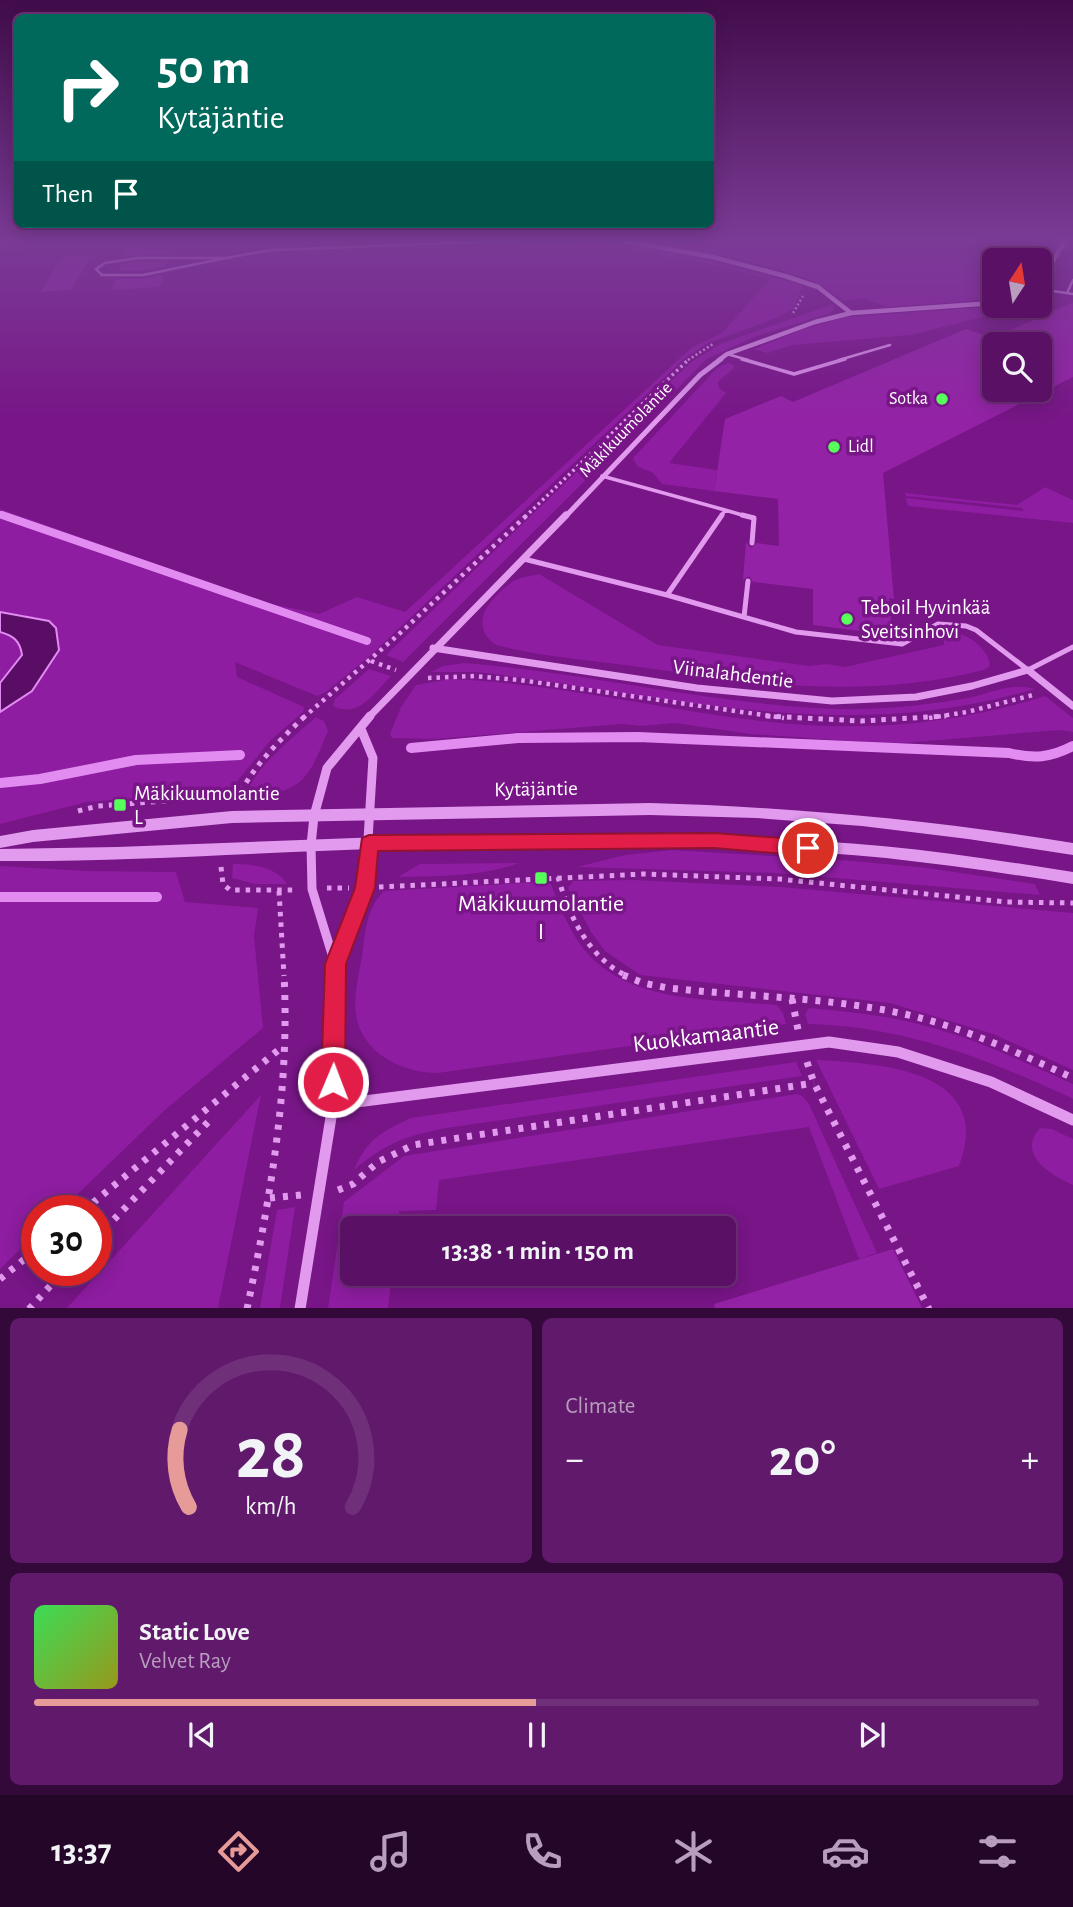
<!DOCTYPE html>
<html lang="en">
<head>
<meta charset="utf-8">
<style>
  :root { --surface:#5a1065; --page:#60196b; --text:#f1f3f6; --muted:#b89dbf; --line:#6f3079; --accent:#e69b98 }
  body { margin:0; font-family:"Alegreya Sans",sans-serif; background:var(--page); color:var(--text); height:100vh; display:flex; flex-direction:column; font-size:26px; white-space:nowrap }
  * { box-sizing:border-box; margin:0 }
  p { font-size:23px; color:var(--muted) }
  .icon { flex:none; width:38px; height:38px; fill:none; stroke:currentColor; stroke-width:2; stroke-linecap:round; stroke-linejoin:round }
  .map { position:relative; height:1308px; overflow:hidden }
  .details { display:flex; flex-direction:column; gap:10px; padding:10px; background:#320938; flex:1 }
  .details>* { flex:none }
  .top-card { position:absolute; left:14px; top:14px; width:700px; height:214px; border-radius:10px; box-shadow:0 4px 18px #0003,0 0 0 2px var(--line); background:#00695c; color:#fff; overflow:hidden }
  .needle { width:46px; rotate:12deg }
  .controls { position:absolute; left:982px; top:248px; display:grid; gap:14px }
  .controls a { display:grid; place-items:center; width:70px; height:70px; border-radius:10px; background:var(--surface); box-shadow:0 4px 18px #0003,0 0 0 2px var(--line); font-size:35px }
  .speed { position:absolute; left:21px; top:1195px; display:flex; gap:14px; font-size:35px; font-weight:700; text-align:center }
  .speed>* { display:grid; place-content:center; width:91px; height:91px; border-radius:50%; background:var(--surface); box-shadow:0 4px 18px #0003,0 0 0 2px var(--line); line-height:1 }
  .speed .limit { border:10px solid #d22; background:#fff; color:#111 }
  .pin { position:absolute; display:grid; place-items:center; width:60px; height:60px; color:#fff; margin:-30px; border:4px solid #fff; border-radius:50%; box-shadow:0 2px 7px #0007 }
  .me { position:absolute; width:77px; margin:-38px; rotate:1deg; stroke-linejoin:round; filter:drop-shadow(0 0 5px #0008) }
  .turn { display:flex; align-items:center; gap:24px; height:147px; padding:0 28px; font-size:32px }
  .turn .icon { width:91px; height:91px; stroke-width:2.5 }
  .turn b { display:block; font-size:49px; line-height:60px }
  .then { display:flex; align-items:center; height:66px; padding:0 28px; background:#0003; gap:14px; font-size:26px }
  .big { font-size:52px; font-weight:700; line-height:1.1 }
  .details .tile { flex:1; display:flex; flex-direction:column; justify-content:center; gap:10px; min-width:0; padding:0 24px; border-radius:10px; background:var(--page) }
  .details .dial { align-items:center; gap:0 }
  .dial svg { height:182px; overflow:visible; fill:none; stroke:var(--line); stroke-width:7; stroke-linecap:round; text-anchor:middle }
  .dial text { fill:var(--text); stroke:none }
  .song { display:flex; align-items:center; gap:21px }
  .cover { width:84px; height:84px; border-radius:10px; background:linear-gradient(135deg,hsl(130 70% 55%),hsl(60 70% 35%)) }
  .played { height:7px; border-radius:4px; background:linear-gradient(90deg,var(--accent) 50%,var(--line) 50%) }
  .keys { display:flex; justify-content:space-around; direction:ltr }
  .heat { display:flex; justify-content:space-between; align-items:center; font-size:38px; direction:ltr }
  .details .tiles { flex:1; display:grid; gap:10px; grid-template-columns:1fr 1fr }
  .tile:last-child { grid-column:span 2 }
  .trip { position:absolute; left:340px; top:1216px; width:396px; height:70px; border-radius:10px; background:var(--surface); box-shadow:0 4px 18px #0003,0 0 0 2px var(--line); font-weight:700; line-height:70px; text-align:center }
  .tabs { display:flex; height:112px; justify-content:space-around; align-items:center; background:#240628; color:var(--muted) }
  .tabs .icon { width:49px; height:49px }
  .tabs .selected { color:var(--accent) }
  .tabs b { font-size:32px; color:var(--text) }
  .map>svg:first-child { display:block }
  .green { fill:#8e1da1 }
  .water { fill:#590d64; stroke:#e28cf2; stroke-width:2 }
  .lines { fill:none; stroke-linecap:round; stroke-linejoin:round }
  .stream-far2 { stroke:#e28cf2; stroke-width:6 }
  .stream-far1 { stroke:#e28cf2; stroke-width:8 }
  .stream { stroke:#e28cf2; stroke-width:10 }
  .building { fill:#9422a6; fill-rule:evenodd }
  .path-far4 { stroke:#e29aef; stroke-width:2.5; stroke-dasharray:2 2.5; stroke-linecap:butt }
  .path-far3 { stroke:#e29aef; stroke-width:3.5; stroke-dasharray:2.5 3.5; stroke-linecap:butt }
  .path-far2 { stroke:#e29aef; stroke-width:4.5; stroke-dasharray:3.5 5; stroke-linecap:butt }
  .path-far1 { stroke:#e29aef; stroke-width:5; stroke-dasharray:4.5 6; stroke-linecap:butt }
  .path { stroke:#e29aef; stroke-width:7; stroke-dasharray:5 8; stroke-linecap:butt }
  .service-far2 { stroke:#e29aef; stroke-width:2.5 }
  .service-far1 { stroke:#e29aef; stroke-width:3.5 }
  .service { stroke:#e29aef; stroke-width:5 }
  .minor-far4 { stroke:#e29aef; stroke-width:4.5 }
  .minor-far3 { stroke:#e29aef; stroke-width:5 }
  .minor-far2 { stroke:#e29aef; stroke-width:7 }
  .minor-far1 { stroke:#e29aef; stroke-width:9 }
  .minor { stroke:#e29aef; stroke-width:11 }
  .tertiary { fill:#e29aef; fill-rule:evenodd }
  .route { fill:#e11d48; stroke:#92132f; stroke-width:2 }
  .poi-dot { fill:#57ff5b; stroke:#781587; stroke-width:2.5 }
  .labels { text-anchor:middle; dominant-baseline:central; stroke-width:7; stroke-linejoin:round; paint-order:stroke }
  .far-poi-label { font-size:18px; fill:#fff; stroke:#781587; text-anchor:end }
  .far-street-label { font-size:18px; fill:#fff; stroke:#781587 }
  .poi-label { font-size:21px; fill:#fff; stroke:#781587; text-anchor:start }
  .street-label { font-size:21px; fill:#fff; stroke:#781587 }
  .near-poi-label { font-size:24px; fill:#fff; stroke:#781587 }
  .near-street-label { font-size:24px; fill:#fff; stroke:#781587 }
</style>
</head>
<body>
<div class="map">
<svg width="1073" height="1309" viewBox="0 0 1073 1309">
  <rect width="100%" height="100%" fill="#781587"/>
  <path class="green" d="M 627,238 L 912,238 L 914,244 L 976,253 L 994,261 L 994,299 L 887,307 L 865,299 L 844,300 L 807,278 L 743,260 Z
    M 598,239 L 679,253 L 803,285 L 793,309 L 779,317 L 706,344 L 684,359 L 371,655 L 326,692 L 317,696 L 235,662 L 237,677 L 304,707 L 303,712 L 271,740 L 230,790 L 87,802 L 0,824 L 0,712 L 32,691 L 25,615 L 0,612 L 0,509 L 268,603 L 319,614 L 357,597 L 405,612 L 691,348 L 722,333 L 770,279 L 706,263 L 618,248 L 535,244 L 536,242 Z
    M 833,304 L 834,310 L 827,314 L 754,337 L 707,359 L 403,662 L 386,655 L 690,363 L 720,344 Z
    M 999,306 L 1026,306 L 911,335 L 792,345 L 767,353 L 754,349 L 804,329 L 846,317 Z
    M 728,363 L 734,365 L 734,368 L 718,382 L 719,388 L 726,393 L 669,463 L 717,470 L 714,491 L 662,484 L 653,473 L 637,466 L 633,458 L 717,368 Z
    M 1045,487 L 1073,500 L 1073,523 L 908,506 L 906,498 L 1023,511 L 1022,508 L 906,496 L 905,493 L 1017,505 Z
    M 539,574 L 658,645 L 809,666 L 827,664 L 845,667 L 944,645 L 943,634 C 961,627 989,647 990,666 L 984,670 C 863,700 760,684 639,667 C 591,660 542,657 496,645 C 467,624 490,598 512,582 C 519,577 531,576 539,574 Z
    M 0,632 C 14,636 20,641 22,655 L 0,683 Z
    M 464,663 C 590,673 713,705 840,709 C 882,710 926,705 968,698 C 992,693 1010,682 1035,689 C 842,746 668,695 476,672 L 431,672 L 443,666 Z
    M 369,669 L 391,676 C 374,693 359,719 333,706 L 335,699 Z
    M 450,679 C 554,683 658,709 761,721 C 857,733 954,725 1045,696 L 1073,718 L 1073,732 L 1059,730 L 891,744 L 750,734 L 675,723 L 641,726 L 622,724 L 435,739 L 392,738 L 390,734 L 401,707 L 416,685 Z
    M 316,717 L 324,721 L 328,731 C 306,784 304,789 246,799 C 249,771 296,735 316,717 Z
    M 672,850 L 853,861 L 928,868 L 1035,884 L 1040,895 L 775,873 L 577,867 L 625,855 Z
    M 519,863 C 481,877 439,876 398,877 L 420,864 Z
    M 233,864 C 253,864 275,866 287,884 L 255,884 L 232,878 Z
    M 0,866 L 85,871 L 176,872 L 185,902 L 258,908 L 254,936 L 263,1028 L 165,1110 L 60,1211 L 37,1211 L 37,1233 L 0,1269 Z
    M 634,880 L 781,887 L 1073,913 L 1073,1070 L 993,1034 L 890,1003 L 640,975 L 605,951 L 591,932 L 568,888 L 573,881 Z
    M 540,882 L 551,884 C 558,902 566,922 576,938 C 618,1005 707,998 777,1005 L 783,1013 L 786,1024 L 438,1073 C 406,1073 372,1058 359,1027 C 351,1006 358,978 362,957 C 365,933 366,909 384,891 Z
    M 809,1008 C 847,1012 885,1015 922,1025 C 974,1038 1024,1062 1073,1084 L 1073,1099 C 988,1059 903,1026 808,1024 L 805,1014 Z
    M 816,1060 C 880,1063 996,1070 959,1166 L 879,1189 Z
    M 796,1062 L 802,1076 L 440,1129 C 401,1138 385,1144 354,1170 C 367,1139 381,1132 411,1118 Z
    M 797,1094 L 802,1096 L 809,1104 L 877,1253 L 859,1259 L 809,1127 L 439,1180 L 436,1210 L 399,1211 L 397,1228 L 352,1228 L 352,1274 L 392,1274 L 388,1308 L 328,1308 L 344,1202 L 404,1156 Z
    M 261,1095 L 218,1308 L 67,1308 Z
    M 1040,1128 L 1052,1129 L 1073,1139 L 1073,1185 C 1051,1175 1016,1155 1040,1128 Z
    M 295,1207 L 280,1308 L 260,1308 L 277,1210 Z"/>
  <path class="water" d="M 0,612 L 49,621 L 56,628 L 59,650 L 32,691 L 0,712 L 0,683 L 22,655 C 20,641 14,636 0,632 Z"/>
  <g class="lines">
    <path class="stream-far2" d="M 0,514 L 7,517"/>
    <path class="stream-far1" d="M 2,515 L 367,641"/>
    <path class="stream" d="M 411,748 L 518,738 L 638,737 L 1009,753 C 1034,759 1050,758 1073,746
      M 0,783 L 40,779 L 136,760 L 240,755
      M 0,897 L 157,897"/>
  </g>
  <path class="building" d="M 128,248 L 171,248 L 169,254 L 125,256 Z
    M 92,256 L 71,290 L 40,292 L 63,257 Z
    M 138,262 L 167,262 L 166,266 L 143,271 L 119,271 L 121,264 Z
    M 163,275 L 160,287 L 112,290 L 116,279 L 143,279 Z
    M 1073,302 L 1073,377 L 883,473 L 894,599 L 889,598 L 892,635 L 813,625 L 813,589 L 753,582 L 749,576 L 743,580 L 746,542 L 751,548 L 757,543 L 779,546 L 778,499 L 714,491 L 725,419 L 781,396 L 793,402 L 966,329 L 993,338 ZM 994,345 L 1040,345 L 1040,390 L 994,390 Z
    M 893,1249 L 922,1308 L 715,1308 L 714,1304 Z"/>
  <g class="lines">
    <path class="path-far4" d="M 793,313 L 803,296
      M 688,360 L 713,344"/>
    <path class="path-far3" d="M 525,517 L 689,359"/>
    <path class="path-far2" d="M 371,661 L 396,670
      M 428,678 L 474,676 L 520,680 L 784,718
      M 303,718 L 398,635 L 527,515
      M 929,718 L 967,712 L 1033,695"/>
    <path class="path-far1" d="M 766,716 L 861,721 L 946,716
      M 236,801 C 252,767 278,742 305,716
      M 78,811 L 98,806 L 219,797
      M 221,867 L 223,884 L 230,890 L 297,890
      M 558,877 C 569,916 589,958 627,976
      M 379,887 L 643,874 L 779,879 L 1006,902 L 1073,903
      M 327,888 L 349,888
      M 279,891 L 284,976"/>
    <path class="path" d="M 623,975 L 643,983 L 668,988 C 750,997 833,997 913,1016 C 969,1030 1021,1054 1073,1078
      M 792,999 L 798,1030
      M 807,1062 L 814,1083 L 929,1309
      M 338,1190 L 353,1184 L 378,1162 L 413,1145 L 814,1083
      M 270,1198 L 301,1195
      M 83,1211 L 282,1047
      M 96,1238 L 211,1119
      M 0,1279 L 37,1249
      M 29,1309 L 65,1270
      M 247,1309 C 270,1199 290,1087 284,975"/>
    <path class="service-far2" d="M 138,258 L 226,258 L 143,275 L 102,275 L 96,269 L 105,263 Z
      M 226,258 L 230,258
      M 226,258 L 272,250 L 579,238
      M 1040,289 L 1073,294
      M 1067,293 L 1073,280
      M 727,354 L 748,360
      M 839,360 L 890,345"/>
    <path class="service-far1" d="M 742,359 L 794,374 L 845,359
      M 602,476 L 725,510 L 721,517
      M 725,510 L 749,517"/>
    <path class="service" d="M 742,515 L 754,518 L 752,543
      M 524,559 L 667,595 L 796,632 L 902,644 L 938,624 L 966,626 L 976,630 L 1028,670 L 1073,647
      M 667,595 L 722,515
      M 744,617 L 748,581"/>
    <path class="minor-far4" d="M 609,238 L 713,257 L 785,276 L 818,287 L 851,313
      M 1040,282 L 1067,238
      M 719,360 L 727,354 L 815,322 L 851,313 L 994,303"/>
    <path class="minor-far3" d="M 565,517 L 700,375 L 721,359"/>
    <path class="minor-far2" d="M 433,648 L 697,688 L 832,701 L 916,697 L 972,686 L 1028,670 L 1073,706
      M 368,718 L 566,515"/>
    <path class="minor-far1" d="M 336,963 L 365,888 L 373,758 L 361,729
      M 335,976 L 335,964 L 312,889 L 311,845 L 314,816 L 327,768 L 370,716"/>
    <path class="minor" d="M 333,1105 L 829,1042 L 898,1052 L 991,1082 L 1073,1120
      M 300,1309 L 333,1105 L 335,975"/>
    <path class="tertiary" d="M 650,803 C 792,807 933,820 1073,843 L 1073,855 L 968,839 L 862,826 L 756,818 L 650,815 L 232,823 L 33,842 L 0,848 L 0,836 L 33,830 L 232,811 Z
      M 599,834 C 693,835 788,838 882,846 C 946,852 1010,862 1073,872 L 1073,884 C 1011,874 949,865 886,858 C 728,843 569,844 410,848 C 274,851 137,862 0,861 L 0,849 L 117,847 L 408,836 Z"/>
  </g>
  <linearGradient id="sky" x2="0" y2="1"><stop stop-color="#420c4a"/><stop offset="0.57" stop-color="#7a3b96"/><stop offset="1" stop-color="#7a3b96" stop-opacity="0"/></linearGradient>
  <rect width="1073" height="421" fill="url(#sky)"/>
  <path class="route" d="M 714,833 L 808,840 L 815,842 L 818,848 L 815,853 L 808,856 L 714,848 L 378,851 L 375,888 L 346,964 L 345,1082 L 342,1090 L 333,1094 L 325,1090 L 321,1082 L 325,964 L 355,888 L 362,838 L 369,835 Z"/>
  <g class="poi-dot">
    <circle cx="942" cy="399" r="7"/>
    <circle cx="834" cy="447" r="7"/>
    <circle cx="847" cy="619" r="7"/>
    <rect x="113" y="798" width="14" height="14" rx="3.5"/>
    <rect x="534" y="871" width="14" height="14" rx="3.5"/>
  </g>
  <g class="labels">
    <g class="far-poi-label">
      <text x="928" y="399">Sotka</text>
      <text x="848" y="447" text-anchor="start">Lidl</text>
    </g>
    <g class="far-street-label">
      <text transform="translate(626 430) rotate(-46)">Mäkikuumolantie</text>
    </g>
    <g class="poi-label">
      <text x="861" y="607">Teboil Hyvinkää<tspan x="861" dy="24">Sveitsinhovi</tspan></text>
      <text x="134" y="793">Mäkikuumolantie<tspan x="134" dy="24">L</tspan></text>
    </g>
    <g class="street-label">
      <text transform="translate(733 674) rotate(7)">Viinalahdentie</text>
      <text transform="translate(536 789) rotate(-1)">Kytäjäntie</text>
    </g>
    <g class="near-poi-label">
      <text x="541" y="904">Mäkikuumolantie<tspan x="541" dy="28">I</tspan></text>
    </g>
    <g class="near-street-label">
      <text transform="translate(706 1036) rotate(-7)">Kuokkamaantie</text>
    </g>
  </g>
</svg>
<div class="controls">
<a><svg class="needle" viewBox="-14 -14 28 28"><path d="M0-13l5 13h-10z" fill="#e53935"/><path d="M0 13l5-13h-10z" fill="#b89dbf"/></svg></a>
<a><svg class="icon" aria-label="search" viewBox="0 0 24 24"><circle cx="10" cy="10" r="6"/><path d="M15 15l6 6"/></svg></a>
</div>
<div class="speed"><div class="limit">30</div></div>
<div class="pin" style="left:808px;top:848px;background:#d93025"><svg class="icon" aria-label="arrive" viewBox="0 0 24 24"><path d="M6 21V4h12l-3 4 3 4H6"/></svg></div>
<svg class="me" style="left:333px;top:1082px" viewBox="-20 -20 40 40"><circle r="17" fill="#e11d48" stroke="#fff" stroke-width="3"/><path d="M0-11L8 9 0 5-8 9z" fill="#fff"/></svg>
<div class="trip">13:38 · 1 min · 150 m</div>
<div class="top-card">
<div class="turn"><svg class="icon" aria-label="right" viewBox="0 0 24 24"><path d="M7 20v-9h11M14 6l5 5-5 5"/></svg><div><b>50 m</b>Kytäjäntie</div></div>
<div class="then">Then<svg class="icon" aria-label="arrive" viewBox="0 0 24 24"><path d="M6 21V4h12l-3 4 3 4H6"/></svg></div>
</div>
</div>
<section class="details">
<div class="tiles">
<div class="tile dial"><svg viewBox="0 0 100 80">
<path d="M14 69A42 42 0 1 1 86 69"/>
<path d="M14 69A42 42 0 0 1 10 35" stroke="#e69b98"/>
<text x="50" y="56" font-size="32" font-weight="700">28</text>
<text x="50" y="72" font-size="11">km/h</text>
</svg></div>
<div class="tile"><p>Climate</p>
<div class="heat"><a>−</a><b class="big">20°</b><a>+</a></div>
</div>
<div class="tile">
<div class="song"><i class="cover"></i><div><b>Static Love</b><p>Velvet Ray</p></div></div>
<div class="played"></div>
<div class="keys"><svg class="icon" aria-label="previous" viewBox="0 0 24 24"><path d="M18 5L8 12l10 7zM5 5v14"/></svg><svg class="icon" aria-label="pause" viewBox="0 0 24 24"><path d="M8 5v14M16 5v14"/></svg><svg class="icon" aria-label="next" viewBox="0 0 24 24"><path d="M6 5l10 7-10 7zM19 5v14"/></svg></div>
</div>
</div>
</section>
<nav class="tabs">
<b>13:37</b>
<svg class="icon selected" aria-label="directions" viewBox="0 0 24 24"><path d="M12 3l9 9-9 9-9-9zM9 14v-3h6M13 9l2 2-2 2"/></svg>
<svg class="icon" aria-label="music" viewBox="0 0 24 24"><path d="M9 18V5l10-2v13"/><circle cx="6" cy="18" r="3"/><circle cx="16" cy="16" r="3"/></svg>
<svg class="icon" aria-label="phone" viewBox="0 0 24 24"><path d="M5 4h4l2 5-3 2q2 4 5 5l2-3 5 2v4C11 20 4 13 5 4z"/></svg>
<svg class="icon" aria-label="climate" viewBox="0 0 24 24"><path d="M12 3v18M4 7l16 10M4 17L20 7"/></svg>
<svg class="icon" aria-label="car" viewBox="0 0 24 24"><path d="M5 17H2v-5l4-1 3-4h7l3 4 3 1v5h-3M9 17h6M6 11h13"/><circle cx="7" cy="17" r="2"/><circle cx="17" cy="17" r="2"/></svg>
<svg class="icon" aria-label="filters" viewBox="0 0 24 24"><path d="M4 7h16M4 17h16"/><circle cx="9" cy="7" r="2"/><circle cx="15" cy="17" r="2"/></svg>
</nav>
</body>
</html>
